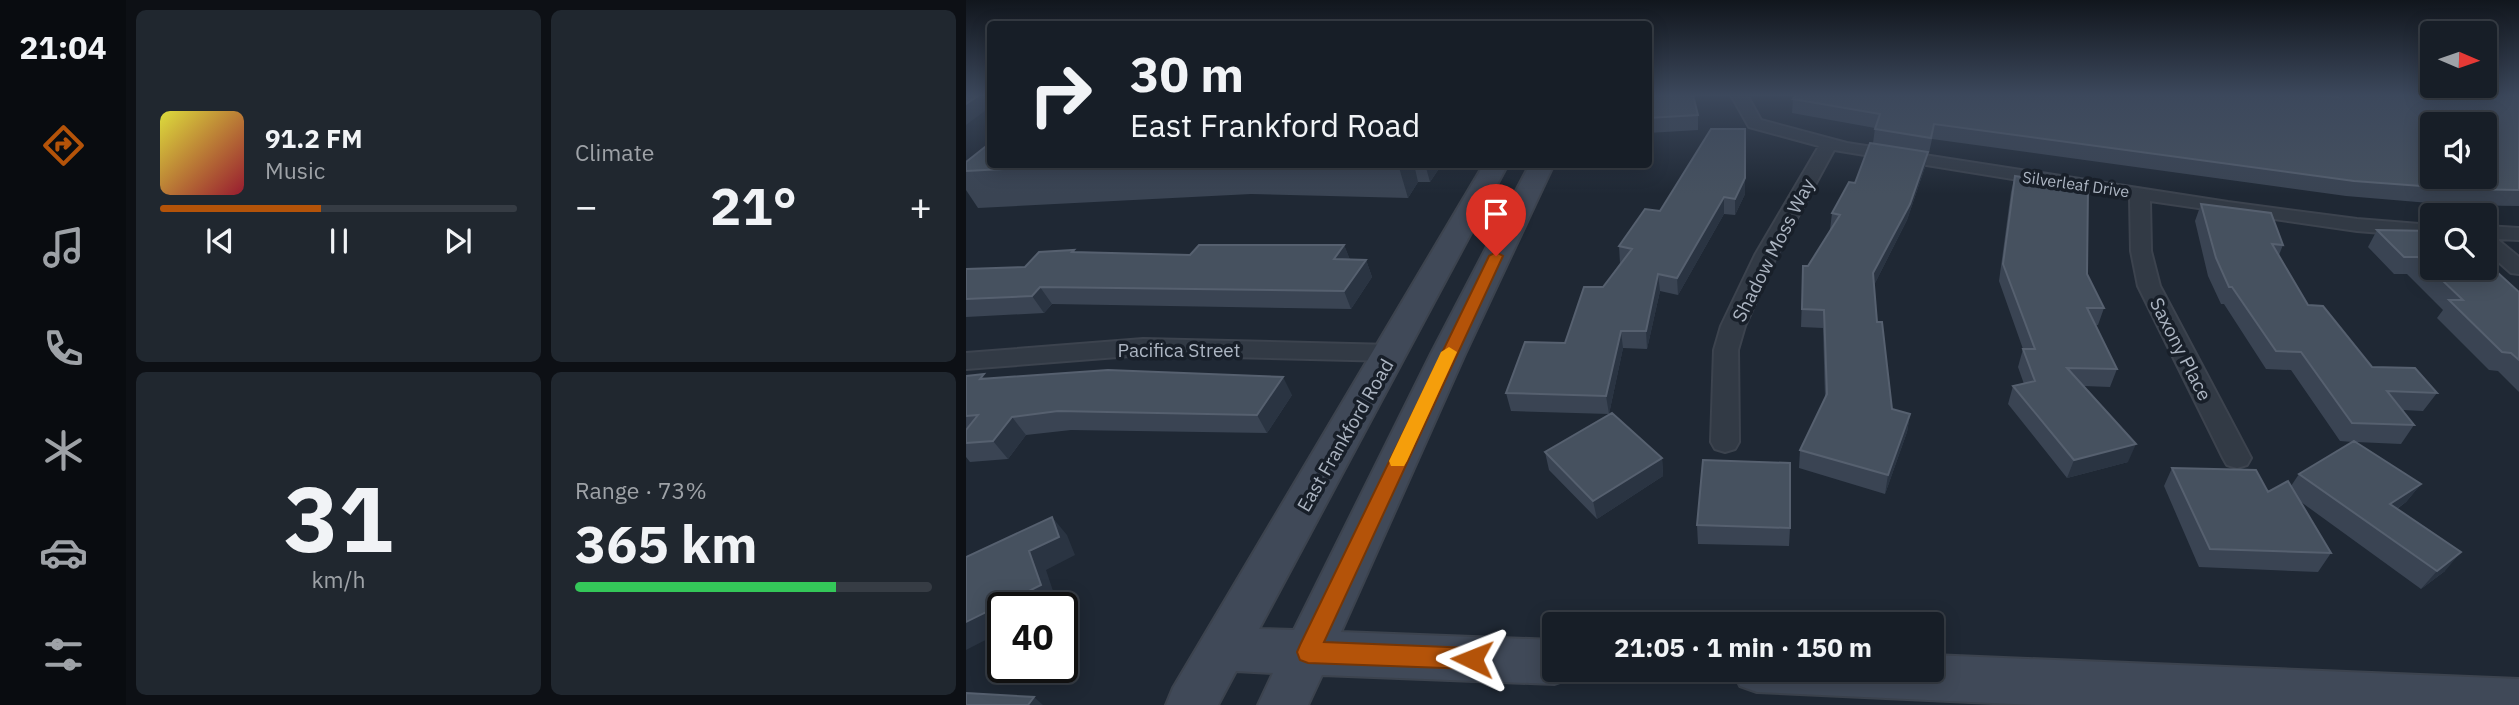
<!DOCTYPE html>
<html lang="en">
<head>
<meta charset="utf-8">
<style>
  :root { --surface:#171e27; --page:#20272f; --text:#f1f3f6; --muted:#9ea2a7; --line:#363c44; --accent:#b45309 }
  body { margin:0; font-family:"IBM Plex Sans",sans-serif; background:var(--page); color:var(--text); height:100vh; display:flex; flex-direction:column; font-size:26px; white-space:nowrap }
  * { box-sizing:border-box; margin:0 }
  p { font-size:23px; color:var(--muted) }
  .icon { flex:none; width:38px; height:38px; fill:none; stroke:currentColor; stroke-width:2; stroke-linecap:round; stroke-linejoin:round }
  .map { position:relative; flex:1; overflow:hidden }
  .drawer { display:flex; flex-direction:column; gap:10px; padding:10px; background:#0d1015; width:840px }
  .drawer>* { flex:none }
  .guide { position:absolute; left:21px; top:21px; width:665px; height:147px; border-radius:7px; box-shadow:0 4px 18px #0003,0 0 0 2px var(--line); background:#171e27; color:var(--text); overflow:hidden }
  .needle { width:46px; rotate:92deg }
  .controls { position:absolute; left:1454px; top:21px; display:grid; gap:14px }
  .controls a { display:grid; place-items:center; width:77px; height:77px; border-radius:7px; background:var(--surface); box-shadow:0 4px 18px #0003,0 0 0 2px var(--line); font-size:35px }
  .speed { position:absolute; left:21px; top:592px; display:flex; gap:14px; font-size:35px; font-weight:700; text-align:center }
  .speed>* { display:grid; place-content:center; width:91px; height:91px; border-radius:50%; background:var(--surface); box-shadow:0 4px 18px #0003,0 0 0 2px var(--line); line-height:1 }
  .speed .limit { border:4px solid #111; border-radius:10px; background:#fff; color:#111 }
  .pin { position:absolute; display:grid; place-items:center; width:60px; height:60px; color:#fff; margin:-72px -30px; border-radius:50% 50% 50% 0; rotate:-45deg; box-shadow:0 0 7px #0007 }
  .pin .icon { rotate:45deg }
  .me { position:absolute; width:77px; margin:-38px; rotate:272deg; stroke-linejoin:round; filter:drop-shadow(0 0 5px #0008) }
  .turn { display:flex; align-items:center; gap:24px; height:147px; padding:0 28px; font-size:32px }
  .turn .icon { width:91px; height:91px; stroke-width:2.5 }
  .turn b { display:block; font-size:49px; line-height:60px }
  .big { font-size:52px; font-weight:700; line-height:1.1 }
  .drawer .widget { flex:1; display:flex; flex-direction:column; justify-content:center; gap:10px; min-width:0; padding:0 24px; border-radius:10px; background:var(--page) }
  .drawer .dial { align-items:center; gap:0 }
  .dial b { font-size:91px; line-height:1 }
  .song { display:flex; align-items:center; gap:21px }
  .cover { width:84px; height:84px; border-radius:10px; background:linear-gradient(135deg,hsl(60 70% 55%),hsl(350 70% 35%)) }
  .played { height:7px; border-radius:4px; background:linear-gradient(90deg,var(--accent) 45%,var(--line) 45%) }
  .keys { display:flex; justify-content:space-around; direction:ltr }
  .heat { display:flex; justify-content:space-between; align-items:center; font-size:38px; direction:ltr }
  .charge { height:10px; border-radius:5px; background:linear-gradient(90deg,#34c759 73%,var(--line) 0) }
  .drawer .tiles { flex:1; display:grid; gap:10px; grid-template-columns:repeat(2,1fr) }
  .trip { position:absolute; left:576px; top:612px; width:402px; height:70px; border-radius:7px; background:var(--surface); box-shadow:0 4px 18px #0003,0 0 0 2px var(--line); font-weight:700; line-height:70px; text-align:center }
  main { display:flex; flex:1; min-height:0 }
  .tab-bar { display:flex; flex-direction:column; width:126px; justify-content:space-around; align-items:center; background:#090c10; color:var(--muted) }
  .tab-bar .icon { width:49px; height:49px }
  .tab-bar .active { color:var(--accent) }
  .tab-bar b { font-size:32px; color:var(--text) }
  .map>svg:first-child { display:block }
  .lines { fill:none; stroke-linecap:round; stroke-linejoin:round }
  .street-casing { stroke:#3c434e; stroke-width:4 }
  .secondary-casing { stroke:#3c434e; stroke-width:4 }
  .street { fill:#323a45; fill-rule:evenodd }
  .secondary { fill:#404958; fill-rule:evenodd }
  .wall { fill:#3a4453 }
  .shaded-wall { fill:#2a3442 }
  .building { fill:#46515f; stroke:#56606f; stroke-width:2; fill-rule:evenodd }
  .route { fill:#b45309; stroke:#753606; stroke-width:2 }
  .slow { fill:#f59e0b }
  .labels { text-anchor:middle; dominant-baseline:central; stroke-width:7; stroke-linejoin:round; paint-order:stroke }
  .far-street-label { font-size:16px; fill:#acb5c2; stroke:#181f29 }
  .street-label { font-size:19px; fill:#acb5c2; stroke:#181f29 }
</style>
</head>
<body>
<main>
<nav class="tab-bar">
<b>21:04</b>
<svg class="icon active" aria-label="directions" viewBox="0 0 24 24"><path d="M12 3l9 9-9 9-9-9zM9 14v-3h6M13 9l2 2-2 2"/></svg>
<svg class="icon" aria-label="music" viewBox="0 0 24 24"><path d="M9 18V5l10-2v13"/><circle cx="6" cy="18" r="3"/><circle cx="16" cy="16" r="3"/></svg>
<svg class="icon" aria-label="phone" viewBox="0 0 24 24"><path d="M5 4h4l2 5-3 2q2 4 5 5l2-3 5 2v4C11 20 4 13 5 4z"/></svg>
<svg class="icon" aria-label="climate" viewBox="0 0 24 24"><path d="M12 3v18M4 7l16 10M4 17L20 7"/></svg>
<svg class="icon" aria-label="car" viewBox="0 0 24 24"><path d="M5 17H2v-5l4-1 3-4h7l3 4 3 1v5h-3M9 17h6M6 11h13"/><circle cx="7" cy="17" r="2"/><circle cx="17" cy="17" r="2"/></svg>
<svg class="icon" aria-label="filters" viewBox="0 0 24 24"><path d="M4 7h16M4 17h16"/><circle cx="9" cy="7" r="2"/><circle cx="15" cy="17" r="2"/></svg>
</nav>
<section class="drawer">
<div class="tiles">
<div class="widget">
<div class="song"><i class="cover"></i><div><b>91.2 FM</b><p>Music</p></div></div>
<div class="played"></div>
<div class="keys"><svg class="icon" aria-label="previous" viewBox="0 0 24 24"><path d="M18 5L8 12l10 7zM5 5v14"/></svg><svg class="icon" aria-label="pause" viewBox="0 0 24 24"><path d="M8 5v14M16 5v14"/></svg><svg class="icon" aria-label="next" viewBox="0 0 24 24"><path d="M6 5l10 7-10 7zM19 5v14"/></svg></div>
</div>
<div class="widget"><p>Climate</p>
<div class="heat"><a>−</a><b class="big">21°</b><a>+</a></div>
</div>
<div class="widget dial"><b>31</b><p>km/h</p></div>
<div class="widget"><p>Range · 73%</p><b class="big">365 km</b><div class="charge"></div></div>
</div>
</section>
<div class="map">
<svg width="1553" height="705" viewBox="0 0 1553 705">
  <rect width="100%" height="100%" fill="#1f2834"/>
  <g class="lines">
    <g class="street-casing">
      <path id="street" d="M 765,95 L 781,95 L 795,120 L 881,143 L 1262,202 L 1391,219 L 1466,225 L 1466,237 L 1391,231 L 1184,201 L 1185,251 L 1194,286 L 1285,458 L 1281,465 L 1271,468 L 1261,465 L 1257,458 L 1172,286 L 1165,251 L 1164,198 L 868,150 L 811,255 L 779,326 L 772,350 L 773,442 L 769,449 L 759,452 L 749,449 L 745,442 L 748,350 L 755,326 L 789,255 L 853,146 L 783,127 Z
        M 1519,226 L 1553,228 L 1553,240 L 1531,239 L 1553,257 L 1553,274 L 1545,273 L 1519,250 Z
        M 177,339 L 426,345 L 435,347 L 438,353 L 435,359 L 426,361 L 177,355 L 0,369 L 0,353 Z"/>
    </g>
    <g class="secondary-casing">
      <path id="secondary" d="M 518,164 L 542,164 L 293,629 L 328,630 L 465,354 L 564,164 L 588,164 L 499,354 L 375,632 L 588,640 L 588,670 L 608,670 L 605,678 L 588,684 L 356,675 L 342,705 L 292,705 L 307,673 L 270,671 L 252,705 L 200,705 L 207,688 Z
        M 966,655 L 1553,679 L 1553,705 L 1069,705 L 791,692 L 774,686 L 767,670 L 966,670 Z"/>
    </g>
    <use href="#street" class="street"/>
    <use href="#secondary" class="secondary"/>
  </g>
  <path class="wall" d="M 682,95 L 732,115 L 732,130 L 682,133 Z
    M 1360,95 L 1553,95 L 1553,206 L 1487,205 L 1380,196 L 966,139 L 963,153 L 962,153 L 959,167 L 941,220 L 908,285 L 911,322 L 926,409 L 944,414 L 941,432 L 919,494 L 833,468 L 834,450 L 859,398 L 857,328 L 835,327 L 837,266 L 842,266 L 864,230 L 866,213 L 889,183 L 907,143 L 909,128 L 826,113 L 827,99 L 1359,96 Z
    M 779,129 L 779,194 L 769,215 L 758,214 L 712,295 L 694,291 L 681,349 L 657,348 L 643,414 L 545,411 L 540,393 L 599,343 L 654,263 L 653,246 L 694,211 Z
    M 0,162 L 24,164 L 476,164 L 464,182 L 452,182 L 442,198 L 285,194 L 12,208 L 0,190 Z
    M 1049,176 L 1121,274 L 1138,308 L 1132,325 L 1130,325 L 1151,369 L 1144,387 L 1118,386 L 1162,462 L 1101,478 L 1042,404 L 1047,386 L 1058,384 L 1052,367 L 1057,349 L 1033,281 L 1045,192 Z
    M 1235,204 L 1317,245 L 1313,255 L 1342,305 L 1406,367 L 1471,393 L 1457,411 L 1437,410 L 1448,425 L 1435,444 L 1390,442 L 1455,484 L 1440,502 L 1431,509 L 1479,571 L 1455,589 L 1335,502 L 1365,553 L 1352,572 L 1233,567 L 1198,486 L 1206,468 L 1302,492 L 1325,486 L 1333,474 L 1387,442 L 1374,441 L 1325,370 L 1300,369 L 1258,304 L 1255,304 L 1242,276 L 1229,221 Z
    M 1411,230 L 1553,292 L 1553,392 L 1532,371 L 1523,370 L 1471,318 L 1477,310 L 1441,274 L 1428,274 L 1402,247 Z
    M 378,245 L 384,260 L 400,260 L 406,277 L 385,309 L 86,304 L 78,313 L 0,317 L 0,269 L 59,267 L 108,250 L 109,252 L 224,255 Z
    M 0,376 L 21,378 L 326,395 L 301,433 L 105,430 L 60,435 L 42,459 L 4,462 L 0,457 Z
    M 579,452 L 696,458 L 697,476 L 631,519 L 583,470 Z
    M 731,525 L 824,528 L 823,546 L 732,544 Z"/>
  <path class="shaded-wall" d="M 13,95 L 24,95 L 24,107 L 0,125 L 0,104 Z
    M 962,152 L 959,167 L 941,220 L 905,291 L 907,273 Z
    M 432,164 L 448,164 L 452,182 L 442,198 Z
    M 459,164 L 476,164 L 464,182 Z
    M 779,178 L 779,194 L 769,215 L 769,199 Z
    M 758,197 L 758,214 L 712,295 L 711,278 Z
    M 378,245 L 385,262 L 368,259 Z
    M 400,260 L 406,277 L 385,309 L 378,291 Z
    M 692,274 L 694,291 L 681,349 L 680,331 Z
    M 74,287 L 86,304 L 78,313 L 66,296 Z
    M 655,331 L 657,348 L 643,414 L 640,396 Z
    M 317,377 L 326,395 L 301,433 L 291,415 Z
    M 944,414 L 941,432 L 919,494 L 922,475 Z
    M 46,417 L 60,435 L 42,459 L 27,441 Z
    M 1170,444 L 1162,462 L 1101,478 L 1108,460 Z
    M 696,458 L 697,476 L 631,519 L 627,501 Z
    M 1455,484 L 1440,502 L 1410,523 L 1424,504 Z
    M 86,517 L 101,535 L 109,555 L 80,570 L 91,603 L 83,607 L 37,607 L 37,631 L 0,650 L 0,622 L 63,551 Z
    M 1495,552 L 1479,571 L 1455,589 L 1471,571 Z
    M 68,697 L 77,705 L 62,705 Z"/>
  <path class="building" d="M 0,95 L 13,95 L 0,104 Z
    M 682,95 L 727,95 L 732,115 L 682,118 Z
    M 830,95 L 1344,95 L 1372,97 L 1369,95 L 1553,95 L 1553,190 L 1496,189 L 1388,181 L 968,124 L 965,138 L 909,129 L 914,114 L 827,99 ZM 1466,124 L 1519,124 L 1519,177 L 1466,177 Z
    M 745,129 L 779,129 L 779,178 L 769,199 L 758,197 L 711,278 L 692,274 L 680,331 L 655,331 L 640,396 L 540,393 L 559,342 L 599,343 L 618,287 L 637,287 L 666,249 L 653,246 L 679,209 L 694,211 Z
    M 24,143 L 24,164 L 137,164 L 0,171 L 0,162 Z
    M 904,143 L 962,152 L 944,204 L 907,273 L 911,322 L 916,322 L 926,409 L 944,414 L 922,475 L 834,450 L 861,394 L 858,310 L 836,309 L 837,266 L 842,266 L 874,215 L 866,213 L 883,182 L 889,183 Z
    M 1049,176 L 1122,187 L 1121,274 L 1138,308 L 1121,308 L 1151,369 L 1101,368 L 1170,444 L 1108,460 L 1047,386 L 1069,381 L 1057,349 L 1069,349 L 1037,264 Z
    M 1235,204 L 1305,213 L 1317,245 L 1306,244 L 1342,305 L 1357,306 L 1406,367 L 1449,368 L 1471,393 L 1421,391 L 1448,425 L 1386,423 L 1335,352 L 1310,351 L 1266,287 L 1263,287 L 1250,258 Z
    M 1411,230 L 1466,231 L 1466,268 L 1519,268 L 1519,261 L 1553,292 L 1553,360 L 1545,353 L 1536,352 L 1483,300 L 1497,300 L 1452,257 L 1438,257 Z
    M 233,245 L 378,245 L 368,259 L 400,260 L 378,291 L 74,287 L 66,296 L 0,299 L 0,269 L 59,267 L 73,252 L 108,250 L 106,252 L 224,255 Z
    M 142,370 L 317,377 L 291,415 L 92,411 L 46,417 L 27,441 L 0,443 L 0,430 L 12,415 L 0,416 L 0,376 L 18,374 L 14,379 Z
    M 646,413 L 696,458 L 627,501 L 579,452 Z
    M 1388,441 L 1455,484 L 1424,504 L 1495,552 L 1471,571 L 1333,474 Z
    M 737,460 L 824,463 L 824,528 L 731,525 Z
    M 1206,468 L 1290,470 L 1302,492 L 1322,481 L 1365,553 L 1244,549 Z
    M 86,517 L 93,537 L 63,551 L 75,585 L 0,622 L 0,557 Z
    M 0,693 L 68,697 L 62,705 L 0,705 Z"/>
  <linearGradient id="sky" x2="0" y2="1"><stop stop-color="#11161d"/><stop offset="0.49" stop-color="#3c485c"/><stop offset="1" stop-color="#3c485c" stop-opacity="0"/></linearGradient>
  <rect width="1553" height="194" fill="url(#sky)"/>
  <path class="route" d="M 530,252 L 537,256 L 358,642 L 506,648 L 514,651 L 518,659 L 514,666 L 506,669 L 342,663 L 334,660 L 331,652 L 334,645 L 523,256 Z"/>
  <path class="slow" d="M 483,347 L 491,352 L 441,461 L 438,466 L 425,466 L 423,461 L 475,352 Z"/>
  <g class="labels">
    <g class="far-street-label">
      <text transform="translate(1110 184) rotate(8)">Silverleaf Drive</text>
    </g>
    <g class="street-label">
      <text transform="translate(807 250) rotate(-63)">Shadow Moss Way</text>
      <text transform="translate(1215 349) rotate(63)">Saxony Place</text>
      <text x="213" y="350">Pacifica Street</text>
      <text transform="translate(379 435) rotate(-60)">East Frankford Road</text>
    </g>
  </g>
</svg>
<div class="controls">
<a><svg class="needle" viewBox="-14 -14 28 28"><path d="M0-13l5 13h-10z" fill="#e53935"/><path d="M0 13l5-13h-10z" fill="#9ea2a7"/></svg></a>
<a><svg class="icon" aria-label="sound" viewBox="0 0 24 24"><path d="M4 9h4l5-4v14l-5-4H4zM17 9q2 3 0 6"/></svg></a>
<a><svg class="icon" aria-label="search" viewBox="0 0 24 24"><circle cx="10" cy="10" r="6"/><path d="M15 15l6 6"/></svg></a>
</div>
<div class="speed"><div class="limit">40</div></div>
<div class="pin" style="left:530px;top:256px;background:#d93025"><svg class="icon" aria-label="arrive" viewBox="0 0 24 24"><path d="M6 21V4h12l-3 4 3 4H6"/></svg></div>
<svg class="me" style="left:506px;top:659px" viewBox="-20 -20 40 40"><path d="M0-17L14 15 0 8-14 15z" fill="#b45309" stroke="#fff" stroke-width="4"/></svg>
<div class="trip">21:05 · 1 min · 150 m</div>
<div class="guide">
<div class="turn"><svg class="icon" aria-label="right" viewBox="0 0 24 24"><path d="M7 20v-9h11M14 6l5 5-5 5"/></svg><div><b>30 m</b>East Frankford Road</div></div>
</div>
</div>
</main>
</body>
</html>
